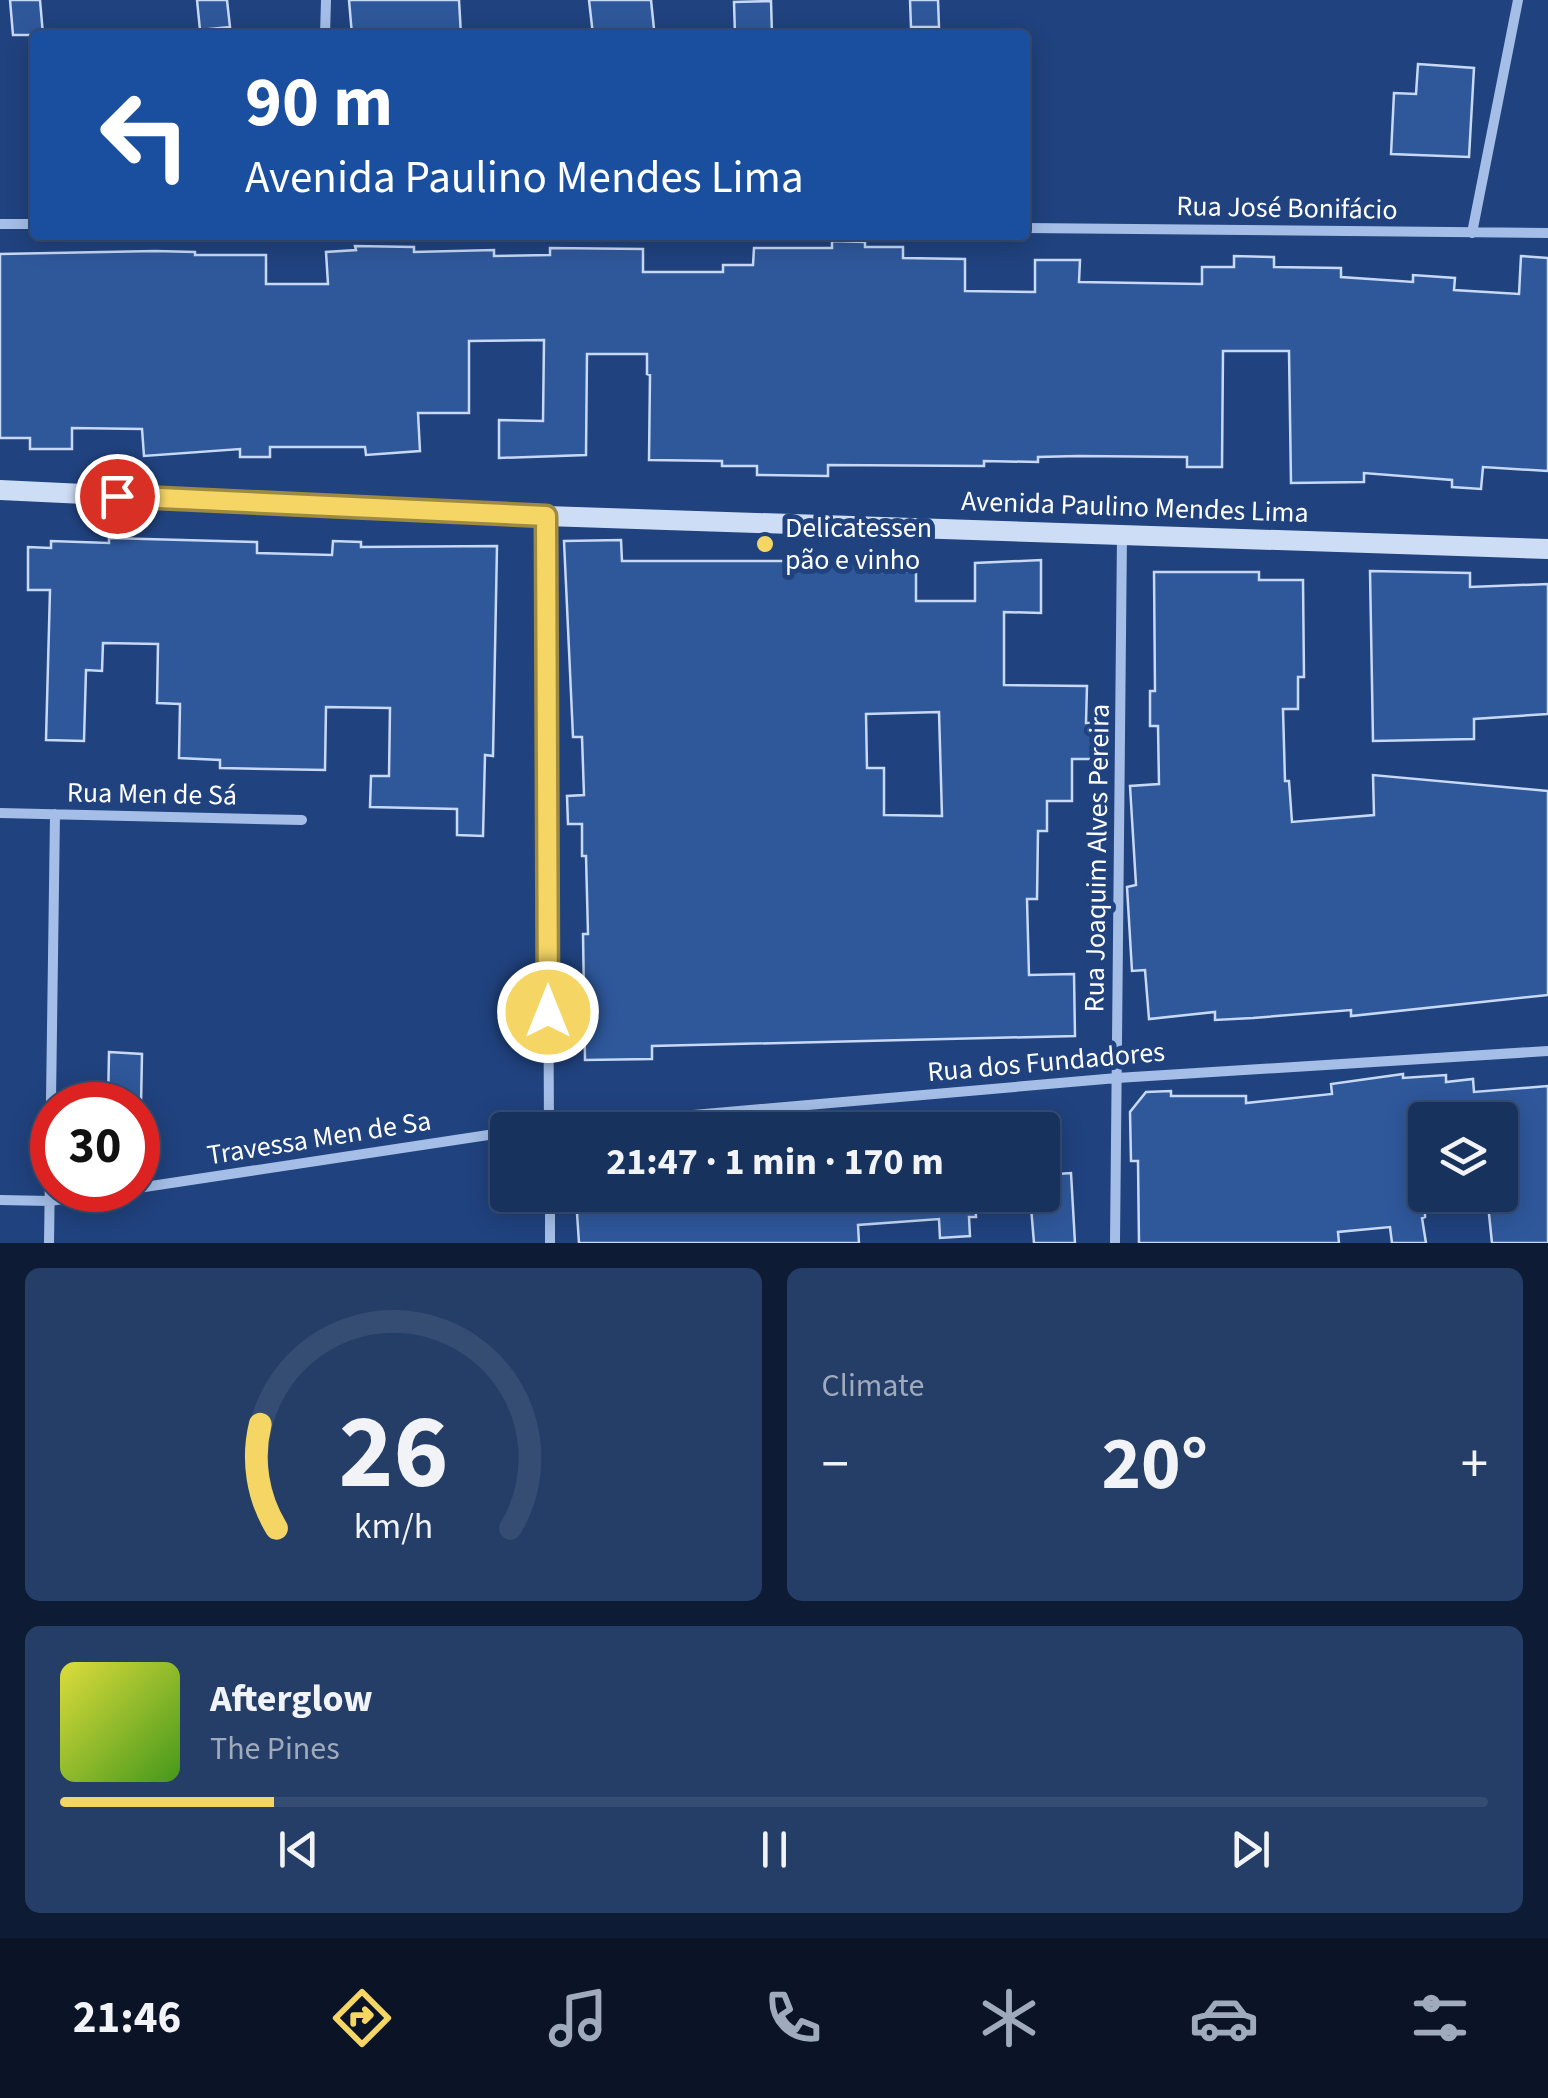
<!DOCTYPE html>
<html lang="en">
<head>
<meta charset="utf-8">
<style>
  :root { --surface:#18325e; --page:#253e67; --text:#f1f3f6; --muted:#9faabc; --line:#364d73; --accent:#f5d564 }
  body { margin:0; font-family:"Source Sans 3",sans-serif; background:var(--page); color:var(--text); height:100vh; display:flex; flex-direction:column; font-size:38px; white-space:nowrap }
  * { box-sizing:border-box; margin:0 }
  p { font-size:32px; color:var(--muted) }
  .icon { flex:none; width:55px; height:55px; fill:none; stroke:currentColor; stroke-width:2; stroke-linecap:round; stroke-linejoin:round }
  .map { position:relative; height:1243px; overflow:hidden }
  .panel { display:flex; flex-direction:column; gap:25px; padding:25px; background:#0d1c34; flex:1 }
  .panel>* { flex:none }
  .top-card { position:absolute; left:30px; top:30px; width:1000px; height:210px; border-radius:10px; box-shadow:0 5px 25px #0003,0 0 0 2px var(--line); background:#1a4fa0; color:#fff; overflow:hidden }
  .controls { position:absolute; left:1408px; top:1102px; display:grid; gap:20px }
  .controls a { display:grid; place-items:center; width:110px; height:110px; border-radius:10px; background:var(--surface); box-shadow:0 5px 25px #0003,0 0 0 2px var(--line); font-size:50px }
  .speed { position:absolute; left:30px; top:1082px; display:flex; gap:20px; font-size:50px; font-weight:700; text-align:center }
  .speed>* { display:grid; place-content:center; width:130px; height:130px; border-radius:50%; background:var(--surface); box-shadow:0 5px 25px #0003,0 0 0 2px var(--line); line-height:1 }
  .speed .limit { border:15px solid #d22; background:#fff; color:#111 }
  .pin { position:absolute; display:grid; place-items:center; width:85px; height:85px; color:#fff; margin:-42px; border:5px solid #fff; border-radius:50%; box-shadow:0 2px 10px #0007 }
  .me { position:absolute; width:110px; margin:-55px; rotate:0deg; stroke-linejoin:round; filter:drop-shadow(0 0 8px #0008) }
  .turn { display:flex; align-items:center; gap:35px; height:210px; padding:0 50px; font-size:45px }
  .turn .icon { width:130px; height:130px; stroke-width:2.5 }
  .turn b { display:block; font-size:70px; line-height:85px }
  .big { font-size:75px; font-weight:700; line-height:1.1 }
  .panel .card { flex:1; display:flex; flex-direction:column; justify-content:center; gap:15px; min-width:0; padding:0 35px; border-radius:15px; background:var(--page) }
  .panel .dial { align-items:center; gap:0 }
  .dial svg { height:260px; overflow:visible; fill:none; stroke:var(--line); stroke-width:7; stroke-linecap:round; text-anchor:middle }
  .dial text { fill:var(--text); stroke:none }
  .song { display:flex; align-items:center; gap:30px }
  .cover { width:120px; height:120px; border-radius:15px; background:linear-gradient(135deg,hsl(60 70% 55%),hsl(100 70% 35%)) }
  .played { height:10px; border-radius:5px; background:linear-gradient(90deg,var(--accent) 15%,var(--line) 15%) }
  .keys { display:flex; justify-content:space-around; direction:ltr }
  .heat { display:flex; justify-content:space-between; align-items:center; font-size:55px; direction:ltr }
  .panel .tiles { flex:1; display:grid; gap:25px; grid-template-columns:1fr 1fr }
  .card:last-child { grid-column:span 2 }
  .trip { position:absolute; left:490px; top:1112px; width:570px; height:100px; border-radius:10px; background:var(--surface); box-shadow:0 5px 25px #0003,0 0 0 2px var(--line); font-weight:700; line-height:100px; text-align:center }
  .tab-bar { display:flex; height:160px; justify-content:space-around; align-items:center; background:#0a1426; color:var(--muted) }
  .tab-bar .icon { width:70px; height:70px }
  .tab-bar .on { color:var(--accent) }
  .tab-bar b { font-size:45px; color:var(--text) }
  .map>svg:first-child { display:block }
  .building { fill:#2f589b; stroke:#c7d9f6; stroke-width:2.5; fill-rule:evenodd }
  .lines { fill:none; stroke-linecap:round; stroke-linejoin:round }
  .minor { stroke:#a4bee7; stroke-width:10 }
  .secondary { stroke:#ceddf6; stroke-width:20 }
  .route-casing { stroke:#9f8a41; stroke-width:25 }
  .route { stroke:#f5d564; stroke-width:18 }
  .poi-dot { fill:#f5d564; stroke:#20427e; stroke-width:4 }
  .labels { text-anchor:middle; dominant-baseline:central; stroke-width:10; stroke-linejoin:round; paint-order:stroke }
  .street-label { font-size:28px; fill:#fff; stroke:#20427e }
  .poi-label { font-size:28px; fill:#fff; stroke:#20427e; text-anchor:start }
</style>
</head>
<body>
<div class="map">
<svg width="1548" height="1243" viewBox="0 0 1548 1243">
  <rect width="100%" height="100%" fill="#20427e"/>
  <path class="building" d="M 10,0 L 40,0 L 43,35 L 13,35 Z
    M 197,0 L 227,0 L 230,27 L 200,30 Z
    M 349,0 L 459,0 L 461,35 L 352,35 Z
    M 589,0 L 651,0 L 654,29 L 593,35 Z
    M 910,0 L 938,0 L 939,27 L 911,27 Z
    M 771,1 L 772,35 L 735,35 L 734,2 Z
    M 1418,64 L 1474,68 L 1469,157 L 1391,154 L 1394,93 L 1416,94 Z
    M 832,241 L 865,242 L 865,247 L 903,247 L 903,258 L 965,259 L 965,291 L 1035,292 L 1035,260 L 1080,260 L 1079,282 L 1202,284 L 1202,267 L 1234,267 L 1234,256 L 1274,257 L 1274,267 L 1341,268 L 1341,277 L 1413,282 L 1413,275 L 1455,278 L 1454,290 L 1519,294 L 1521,256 L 1548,258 L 1548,471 L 1483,467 L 1481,489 L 1452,487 L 1452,480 L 1364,473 L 1364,482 L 1291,483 L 1289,351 L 1223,351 L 1222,467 L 1187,467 L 1187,457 L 1078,456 L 1038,457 L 1038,462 L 984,461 L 984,466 L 828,465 L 828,476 L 757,475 L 757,466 L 722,466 L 722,461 L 649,460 L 650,375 L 647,374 L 647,354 L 587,354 L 586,455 L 499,458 L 499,420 L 543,421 L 544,340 L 469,341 L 469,413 L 418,413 L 420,451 L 366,455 L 365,447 L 270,447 L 270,457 L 240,457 L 240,449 L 144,456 L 142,429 L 72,428 L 72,449 L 30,449 L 30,438 L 0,438 L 0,254 L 155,251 L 195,252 L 195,255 L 266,255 L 266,284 L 328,284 L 326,252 L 356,250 L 355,246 L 414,247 L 414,252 L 494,250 L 494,256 L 550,255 L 550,248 L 643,249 L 643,272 L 723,272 L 723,265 L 753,265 L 754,248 L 832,248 Z
    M 109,538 L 257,542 L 257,553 L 332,555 L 333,541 L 361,542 L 361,547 L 497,546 L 493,756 L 485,755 L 483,836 L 457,835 L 457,809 L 370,807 L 371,776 L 389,776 L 390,708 L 326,707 L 325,770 L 220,768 L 220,760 L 179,758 L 180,704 L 157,703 L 158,644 L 103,643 L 102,671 L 86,670 L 84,741 L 46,740 L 50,590 L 28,590 L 28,547 L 51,548 L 51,541 L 109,543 Z
    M 621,540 L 622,561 L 878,561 L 879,572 L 916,571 L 916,601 L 975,601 L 975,563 L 1041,560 L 1041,613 L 1004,612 L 1004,685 L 1087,686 L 1086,723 L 1092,723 L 1092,759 L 1072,759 L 1072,801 L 1047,801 L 1047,831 L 1038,831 L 1037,899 L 1027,899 L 1029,975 L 1074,974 L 1075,1036 L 652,1046 L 652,1059 L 585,1060 L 583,934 L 588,934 L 586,856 L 582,856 L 582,824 L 568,824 L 567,796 L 584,795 L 582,737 L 573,737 L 564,541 ZM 939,712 L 942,816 L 884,815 L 884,768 L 867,768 L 866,714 Z
    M 1370,571 L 1470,573 L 1470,587 L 1548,584 L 1548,714 L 1474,719 L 1474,739 L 1373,741 Z
    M 1154,572 L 1259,572 L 1259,580 L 1303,580 L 1304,677 L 1298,677 L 1298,709 L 1283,709 L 1285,781 L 1289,781 L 1292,822 L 1374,815 L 1373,775 L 1548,791 L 1548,995 L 1351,1016 L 1351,1010 L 1253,1018 L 1215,1020 L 1215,1012 L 1149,1019 L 1145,970 L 1132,971 L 1127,887 L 1136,885 L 1130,786 L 1159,784 L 1158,726 L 1150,726 L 1150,691 L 1155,691 Z
    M 109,1052 L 142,1054 L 141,1105 L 108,1105 Z
    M 1403,1074 L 1403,1078 L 1446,1075 L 1446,1082 L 1473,1079 L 1474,1092 L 1548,1086 L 1548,1243 L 1492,1243 L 1487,1195 L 1500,1195 L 1500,1120 L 1425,1120 L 1425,1217 L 1422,1218 L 1426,1243 L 1392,1243 L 1390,1227 L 1338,1232 L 1339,1243 L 1139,1243 L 1138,1161 L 1131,1161 L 1130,1112 L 1146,1092 L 1171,1091 L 1171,1096 L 1246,1096 L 1246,1103 L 1332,1094 L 1331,1084 Z
    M 1071,1173 L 1075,1243 L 1034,1243 L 1030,1195 L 1042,1195 L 1042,1175 Z
    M 588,1195 L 975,1195 L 976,1217 L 969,1217 L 970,1236 L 940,1238 L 939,1219 L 858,1225 L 859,1243 L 579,1243 L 577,1213 L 589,1212 Z"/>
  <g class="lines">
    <path class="minor" d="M 325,35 L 326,0
      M 0,224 L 35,224
      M 1025,228 L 1548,233
      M 1472,233 L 1518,0
      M 546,517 L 549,1130
      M 0,813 L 302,820
      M 522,1130 L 1117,1078 L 1548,1051
      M 138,1188 L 508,1132
      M 550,1195 L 550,1243
      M 0,1200 L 50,1201 L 122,1190
      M 49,1243 L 55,814
      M 1115,1243 L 1122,534"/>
    <path class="secondary" d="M 0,490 L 546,516 L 1548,549"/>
  </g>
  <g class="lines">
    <g class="route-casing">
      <path id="route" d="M 117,496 L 546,516 L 548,1012"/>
    </g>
    <use href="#route" class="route"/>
  </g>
  <circle class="poi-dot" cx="765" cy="544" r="10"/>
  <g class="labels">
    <g class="street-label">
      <text transform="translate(1287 208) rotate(1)">Rua José Bonifácio</text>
      <text transform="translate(1135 507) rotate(2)">Avenida Paulino Mendes Lima</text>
      <text transform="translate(152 794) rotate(1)">Rua Men de Sá</text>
      <text transform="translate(1097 858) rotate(-89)">Rua Joaquim Alves Pereira</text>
      <text transform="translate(1046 1062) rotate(-5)">Rua dos Fundadores</text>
      <text transform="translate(319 1138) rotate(-9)">Travessa Men de Sa</text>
    </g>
    <g class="poi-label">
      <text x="785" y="528">Delicatessen<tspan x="785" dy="32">pão e vinho</tspan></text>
    </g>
  </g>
</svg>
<div class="controls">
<a><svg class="icon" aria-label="layers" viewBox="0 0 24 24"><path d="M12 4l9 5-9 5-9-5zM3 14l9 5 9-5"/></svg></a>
</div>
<div class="speed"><div class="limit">30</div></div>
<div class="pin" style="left:117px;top:496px;background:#d93025"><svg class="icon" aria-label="arrive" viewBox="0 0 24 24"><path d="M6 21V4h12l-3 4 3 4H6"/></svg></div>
<svg class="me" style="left:548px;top:1012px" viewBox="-20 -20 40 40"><circle r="17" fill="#f5d564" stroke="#fff" stroke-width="3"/><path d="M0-11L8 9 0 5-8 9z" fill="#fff"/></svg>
<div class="trip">21:47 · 1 min · 170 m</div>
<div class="top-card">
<div class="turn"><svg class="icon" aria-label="left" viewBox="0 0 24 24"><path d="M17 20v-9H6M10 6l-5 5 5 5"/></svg><div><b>90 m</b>Avenida Paulino Mendes Lima</div></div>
</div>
</div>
<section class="panel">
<div class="tiles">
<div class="card dial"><svg viewBox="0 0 100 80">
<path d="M14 69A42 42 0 1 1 86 69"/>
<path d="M14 69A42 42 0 0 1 9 37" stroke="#f5d564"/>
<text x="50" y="56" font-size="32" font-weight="700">26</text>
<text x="50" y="72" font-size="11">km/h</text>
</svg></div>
<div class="card"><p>Climate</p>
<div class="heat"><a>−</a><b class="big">20°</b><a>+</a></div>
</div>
<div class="card">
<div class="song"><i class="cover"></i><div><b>Afterglow</b><p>The Pines</p></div></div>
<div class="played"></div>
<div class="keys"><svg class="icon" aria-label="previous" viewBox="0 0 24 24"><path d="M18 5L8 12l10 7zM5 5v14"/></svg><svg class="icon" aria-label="pause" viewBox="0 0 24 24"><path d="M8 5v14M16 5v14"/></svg><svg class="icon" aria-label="next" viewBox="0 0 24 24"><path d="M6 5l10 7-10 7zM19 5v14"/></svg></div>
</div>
</div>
</section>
<nav class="tab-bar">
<b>21:46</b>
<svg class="icon on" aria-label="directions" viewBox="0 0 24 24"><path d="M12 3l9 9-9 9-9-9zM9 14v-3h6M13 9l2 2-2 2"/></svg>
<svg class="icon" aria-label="music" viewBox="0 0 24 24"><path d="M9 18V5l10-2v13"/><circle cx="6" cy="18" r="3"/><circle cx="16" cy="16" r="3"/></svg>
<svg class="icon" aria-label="phone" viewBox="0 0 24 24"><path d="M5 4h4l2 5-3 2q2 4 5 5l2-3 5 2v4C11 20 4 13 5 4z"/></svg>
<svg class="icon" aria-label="climate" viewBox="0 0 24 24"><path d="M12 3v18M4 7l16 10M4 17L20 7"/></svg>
<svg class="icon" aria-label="car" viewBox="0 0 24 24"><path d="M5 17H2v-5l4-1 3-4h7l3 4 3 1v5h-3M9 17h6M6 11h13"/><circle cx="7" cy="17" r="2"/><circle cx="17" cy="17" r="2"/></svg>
<svg class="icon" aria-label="filters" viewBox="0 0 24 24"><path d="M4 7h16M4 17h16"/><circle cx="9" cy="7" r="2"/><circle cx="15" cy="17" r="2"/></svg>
</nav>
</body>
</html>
